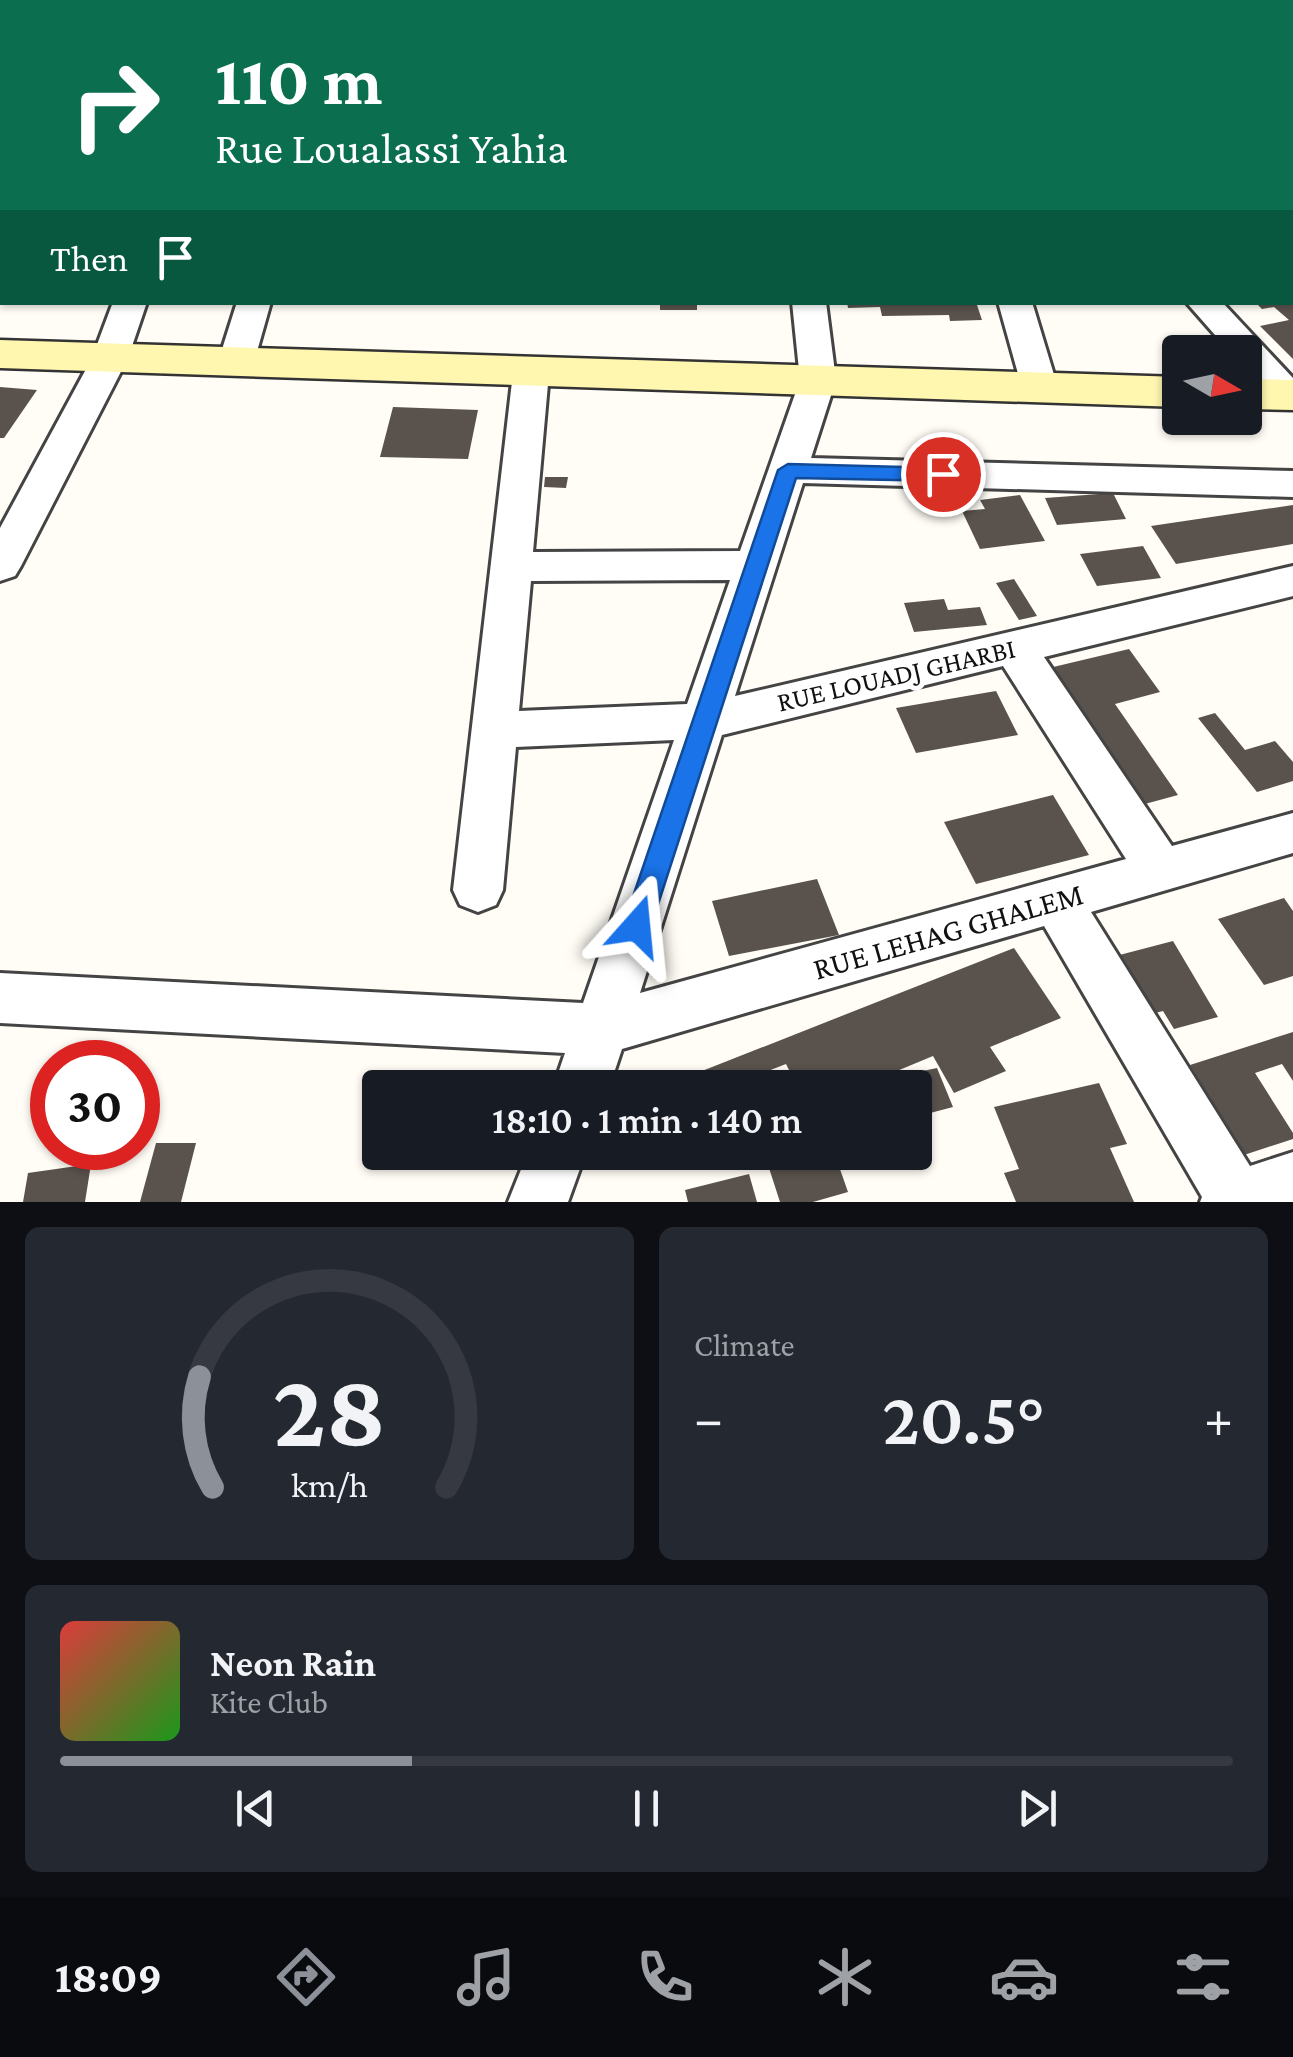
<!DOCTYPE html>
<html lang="en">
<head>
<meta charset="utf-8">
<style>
  :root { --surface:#171b24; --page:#242831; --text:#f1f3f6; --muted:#9ea1a6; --line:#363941; --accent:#8c9099 }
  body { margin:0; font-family:"Crimson Pro",serif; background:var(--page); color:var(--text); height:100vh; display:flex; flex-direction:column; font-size:38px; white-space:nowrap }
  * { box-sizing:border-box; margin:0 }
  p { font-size:32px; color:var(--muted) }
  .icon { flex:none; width:55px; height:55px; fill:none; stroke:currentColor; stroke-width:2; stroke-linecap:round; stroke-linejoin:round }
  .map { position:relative; height:1202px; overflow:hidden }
  .side { display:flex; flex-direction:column; gap:25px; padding:25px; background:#0d0f14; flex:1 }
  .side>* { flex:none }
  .hud { position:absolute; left:0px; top:0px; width:1295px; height:305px; box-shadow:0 2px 8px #0004; background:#0b6e4f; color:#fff; overflow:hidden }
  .needle { width:65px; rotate:99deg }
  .tools { position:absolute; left:1162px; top:335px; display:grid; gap:20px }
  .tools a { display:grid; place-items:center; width:100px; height:100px; border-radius:10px; background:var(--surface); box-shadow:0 2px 8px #0004; font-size:50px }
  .speed { position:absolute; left:30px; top:1040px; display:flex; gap:20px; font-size:50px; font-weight:700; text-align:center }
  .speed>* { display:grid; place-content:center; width:130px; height:130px; border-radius:50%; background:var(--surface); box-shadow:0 2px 8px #0004; line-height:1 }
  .speed .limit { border:15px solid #d22; background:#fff; color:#111 }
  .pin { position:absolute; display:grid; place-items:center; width:85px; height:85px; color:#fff; margin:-42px; border:5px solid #fff; border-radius:50%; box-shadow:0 2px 10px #0007 }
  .me { position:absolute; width:110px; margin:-55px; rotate:18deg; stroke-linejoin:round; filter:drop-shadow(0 0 8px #0008) }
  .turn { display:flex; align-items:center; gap:35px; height:210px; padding:0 50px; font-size:45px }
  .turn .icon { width:130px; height:130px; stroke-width:2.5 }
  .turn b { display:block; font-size:70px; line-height:85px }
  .then { display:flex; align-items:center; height:95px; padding:0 50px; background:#0003; gap:20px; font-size:38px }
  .big { font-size:75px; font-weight:600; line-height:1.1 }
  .side .tile { flex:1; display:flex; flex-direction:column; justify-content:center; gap:15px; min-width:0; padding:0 35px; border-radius:15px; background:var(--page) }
  .side .dial { align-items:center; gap:0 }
  .dial svg { height:260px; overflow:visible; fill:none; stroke:var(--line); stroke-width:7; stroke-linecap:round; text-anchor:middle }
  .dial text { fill:var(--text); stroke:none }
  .song { display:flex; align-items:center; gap:30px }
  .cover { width:120px; height:120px; border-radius:15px; background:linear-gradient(135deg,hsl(0 70% 55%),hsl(120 70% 35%)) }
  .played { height:10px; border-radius:5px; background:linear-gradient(90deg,var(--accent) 30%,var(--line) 30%) }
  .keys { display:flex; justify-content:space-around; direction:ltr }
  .heat { display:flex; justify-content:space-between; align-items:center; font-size:55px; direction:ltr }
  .side .tiles { flex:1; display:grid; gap:25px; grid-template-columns:1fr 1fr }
  .tile:last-child { grid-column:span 2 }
  .trip { position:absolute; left:362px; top:1070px; width:570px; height:100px; border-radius:10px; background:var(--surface); box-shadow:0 2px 8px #0004; font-weight:600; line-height:100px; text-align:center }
  .tab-bar { display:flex; height:160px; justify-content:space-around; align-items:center; background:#090b0e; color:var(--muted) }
  .tab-bar .icon { width:70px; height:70px }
  .tab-bar .current { color:var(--accent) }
  .tab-bar b { font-size:45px; color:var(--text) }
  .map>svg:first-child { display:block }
  .building { fill:#5a524d }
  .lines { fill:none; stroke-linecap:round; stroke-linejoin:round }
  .street-casing { stroke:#444; stroke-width:6 }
  .secondary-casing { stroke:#333; stroke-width:5 }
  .street { fill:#fff; fill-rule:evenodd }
  .secondary { fill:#fff6b0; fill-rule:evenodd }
  .route { fill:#1a73e8; stroke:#114b97; stroke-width:2.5 }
  .labels { text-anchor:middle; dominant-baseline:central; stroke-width:10; stroke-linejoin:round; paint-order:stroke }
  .street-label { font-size:28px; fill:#111; stroke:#fff }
  .near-street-label { font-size:32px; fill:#111; stroke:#fff }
</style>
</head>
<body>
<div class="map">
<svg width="1293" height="1202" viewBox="0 0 1293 1202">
  <rect width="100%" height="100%" fill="#fffdf5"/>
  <path class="building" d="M 660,302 L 697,302 L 697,310 L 660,310 Z
    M 847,302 L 976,302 L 982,320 L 950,321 L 949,315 L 882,316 L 880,307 L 848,308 Z
    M 1255,302 L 1293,302 L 1293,359 L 1260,326 L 1289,320 L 1274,307 L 1262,309 Z
    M 0,387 L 37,390 L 4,438 L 0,438 Z
    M 393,407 L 478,410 L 468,459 L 380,457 Z
    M 545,477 L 568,477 L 566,488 L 544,487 Z
    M 1113,493 L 1126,519 L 1057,525 L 1045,498 Z
    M 1020,495 L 1045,541 L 980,549 L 962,511 L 985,509 L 980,500 Z
    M 1293,505 L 1293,544 L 1176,564 L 1151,526 Z
    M 1143,546 L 1161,578 L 1097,586 L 1080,554 Z
    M 1014,579 L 1037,616 L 1019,620 L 996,583 Z
    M 944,599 L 948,610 L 980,607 L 987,625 L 914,632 L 904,603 Z
    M 1129,649 L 1160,692 L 1115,704 L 1178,795 L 1119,811 L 1049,668 Z
    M 996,691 L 1018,735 L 916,753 L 896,708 Z
    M 1215,713 L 1245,750 L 1275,741 L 1293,762 L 1293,781 L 1257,792 L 1198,718 Z
    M 1053,795 L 1089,855 L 976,884 L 944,822 Z
    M 817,879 L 839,935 L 729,956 L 712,901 Z
    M 1284,898 L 1293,911 L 1293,976 L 1264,985 L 1218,919 Z
    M 1173,941 L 1218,1017 L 1174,1029 L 1163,1011 L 1140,1017 L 1108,958 Z
    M 1014,948 L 1061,1018 L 990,1047 L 1006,1071 L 954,1093 L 933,1056 L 856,1088 L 798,1088 L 786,1064 L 768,1071 L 776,1088 L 659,1088 Z
    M 1293,1032 L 1293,1081 L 1282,1064 L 1255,1073 L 1293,1133 L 1293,1139 L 1244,1155 L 1190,1065 Z
    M 937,1068 L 953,1107 L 915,1117 L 915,1088 L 904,1088 L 899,1076 Z
    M 1099,1083 L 1127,1144 L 1110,1148 L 1134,1202 L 1016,1202 L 1004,1173 L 1019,1169 L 994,1107 Z
    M 156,1143 L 196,1143 L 181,1202 L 140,1202 Z
    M 824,1152 L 834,1152 L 848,1192 L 813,1202 L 780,1202 L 769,1168 Z
    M 91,1164 L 85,1202 L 23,1202 L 28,1173 Z
    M 749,1174 L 757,1202 L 688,1202 L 685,1190 Z"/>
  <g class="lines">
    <g class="street-casing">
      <path id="street" d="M 330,0 L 356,0 L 356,2 L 331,2 Z
        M 1292,14 L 1293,14 L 1293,30 L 1292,30 Z
        M 1292,109 L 1293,109 L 1293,127 L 1292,127 Z
        M 1292,222 L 1293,222 L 1293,242 L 1292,242 Z
        M 113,302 L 147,302 L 128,358 L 21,566 L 15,576 L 0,581 L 0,528 L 92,358 Z
        M 237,302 L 271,302 L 254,362 L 249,370 L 236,373 L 223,370 L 218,362 Z
        M 792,302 L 826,302 L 836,380 L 811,458 L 1293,471 L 1293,497 L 803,483 L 735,696 L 1293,566 L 1293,596 L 1044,657 L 1172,846 L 1293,813 L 1293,853 L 1091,912 L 1250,1166 L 1293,1152 L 1293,1202 L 1200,1202 L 1202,1197 L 1044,926 L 622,1049 L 609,1088 L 553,1088 L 565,1053 L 0,1023 L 0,973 L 583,1003 L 674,740 L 516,747 L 503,890 L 496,905 L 478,912 L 460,905 L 453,890 L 513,373 L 518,365 L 531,362 L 544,365 L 549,373 L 533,552 L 740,551 L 800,380 ZM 730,580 L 687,704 L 519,711 L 531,581 ZM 1003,666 L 1126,859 L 640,993 L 722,735 Z
        M 998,302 L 1032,302 L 1058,388 L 1053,396 L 1040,399 L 1027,396 L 1022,388 Z
        M 1186,302 L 1222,302 L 1293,378 L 1293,405 L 1276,403 L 1245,369 L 1245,352 L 1230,352 Z
        M 528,1152 L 586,1152 L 568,1202 L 508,1202 Z"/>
    </g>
    <g class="secondary-casing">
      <path id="secondary" d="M 0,340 L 1180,377 L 1180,407 L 0,368 Z
        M 1245,379 L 1293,380 L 1293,410 L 1245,409 Z"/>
    </g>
    <use href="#street" class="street"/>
    <use href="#secondary" class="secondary"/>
  </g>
  <path class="route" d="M 788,464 L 943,468 L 954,474 L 943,481 L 796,478 L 651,926 L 647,935 L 637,939 L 627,935 L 623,926 L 778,470 Z"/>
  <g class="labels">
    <g class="street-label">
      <text transform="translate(896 675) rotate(-13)">RUE LOUADJ GHARBI</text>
    </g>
    <g class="near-street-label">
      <text transform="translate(948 931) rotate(-16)">RUE LEHAG GHALEM</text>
    </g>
  </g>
</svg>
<div class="tools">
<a><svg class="needle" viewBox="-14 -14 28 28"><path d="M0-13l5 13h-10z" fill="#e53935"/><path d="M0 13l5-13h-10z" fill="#9ea1a6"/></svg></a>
</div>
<div class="speed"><div class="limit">30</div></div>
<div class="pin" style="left:943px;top:474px;background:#d93025"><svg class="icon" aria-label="arrive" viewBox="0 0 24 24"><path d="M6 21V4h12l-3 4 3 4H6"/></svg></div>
<svg class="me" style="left:637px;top:926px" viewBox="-20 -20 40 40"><path d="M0-17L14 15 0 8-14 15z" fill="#1a73e8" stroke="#fff" stroke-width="4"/></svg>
<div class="trip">18:10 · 1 min · 140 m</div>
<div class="hud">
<div class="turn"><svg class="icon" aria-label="right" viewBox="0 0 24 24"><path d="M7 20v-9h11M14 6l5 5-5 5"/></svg><div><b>110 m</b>Rue Loualassi Yahia</div></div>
<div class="then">Then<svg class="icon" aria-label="arrive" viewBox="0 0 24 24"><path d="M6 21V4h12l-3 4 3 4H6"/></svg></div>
</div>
</div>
<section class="side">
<div class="tiles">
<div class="tile dial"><svg viewBox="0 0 100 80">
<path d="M14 69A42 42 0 1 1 86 69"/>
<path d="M14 69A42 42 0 0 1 10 35" stroke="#8c9099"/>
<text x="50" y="56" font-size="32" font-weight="700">28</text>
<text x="50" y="72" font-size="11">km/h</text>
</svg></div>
<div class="tile"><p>Climate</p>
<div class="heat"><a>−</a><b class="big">20.5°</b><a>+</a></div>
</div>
<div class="tile">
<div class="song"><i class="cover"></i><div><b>Neon Rain</b><p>Kite Club</p></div></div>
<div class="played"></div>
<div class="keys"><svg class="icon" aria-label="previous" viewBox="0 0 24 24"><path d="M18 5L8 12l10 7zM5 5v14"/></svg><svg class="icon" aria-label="pause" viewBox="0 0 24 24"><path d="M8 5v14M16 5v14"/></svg><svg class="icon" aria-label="next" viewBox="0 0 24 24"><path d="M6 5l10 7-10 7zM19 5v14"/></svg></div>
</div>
</div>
</section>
<nav class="tab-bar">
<b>18:09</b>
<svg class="icon current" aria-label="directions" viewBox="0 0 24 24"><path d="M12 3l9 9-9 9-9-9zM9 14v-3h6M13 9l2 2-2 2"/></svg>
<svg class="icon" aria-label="music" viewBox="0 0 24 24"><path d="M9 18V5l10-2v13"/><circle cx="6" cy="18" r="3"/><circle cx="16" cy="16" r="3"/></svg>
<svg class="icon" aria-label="phone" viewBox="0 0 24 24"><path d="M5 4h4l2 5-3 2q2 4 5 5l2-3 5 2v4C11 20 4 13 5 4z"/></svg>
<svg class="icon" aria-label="climate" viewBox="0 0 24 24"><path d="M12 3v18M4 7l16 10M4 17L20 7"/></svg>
<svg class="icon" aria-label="car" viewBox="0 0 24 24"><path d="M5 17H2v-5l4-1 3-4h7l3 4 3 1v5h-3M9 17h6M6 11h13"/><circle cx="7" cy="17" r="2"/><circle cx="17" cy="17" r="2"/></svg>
<svg class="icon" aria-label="filters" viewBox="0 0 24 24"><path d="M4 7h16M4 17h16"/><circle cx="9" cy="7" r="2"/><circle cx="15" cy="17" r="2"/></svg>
</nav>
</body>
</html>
